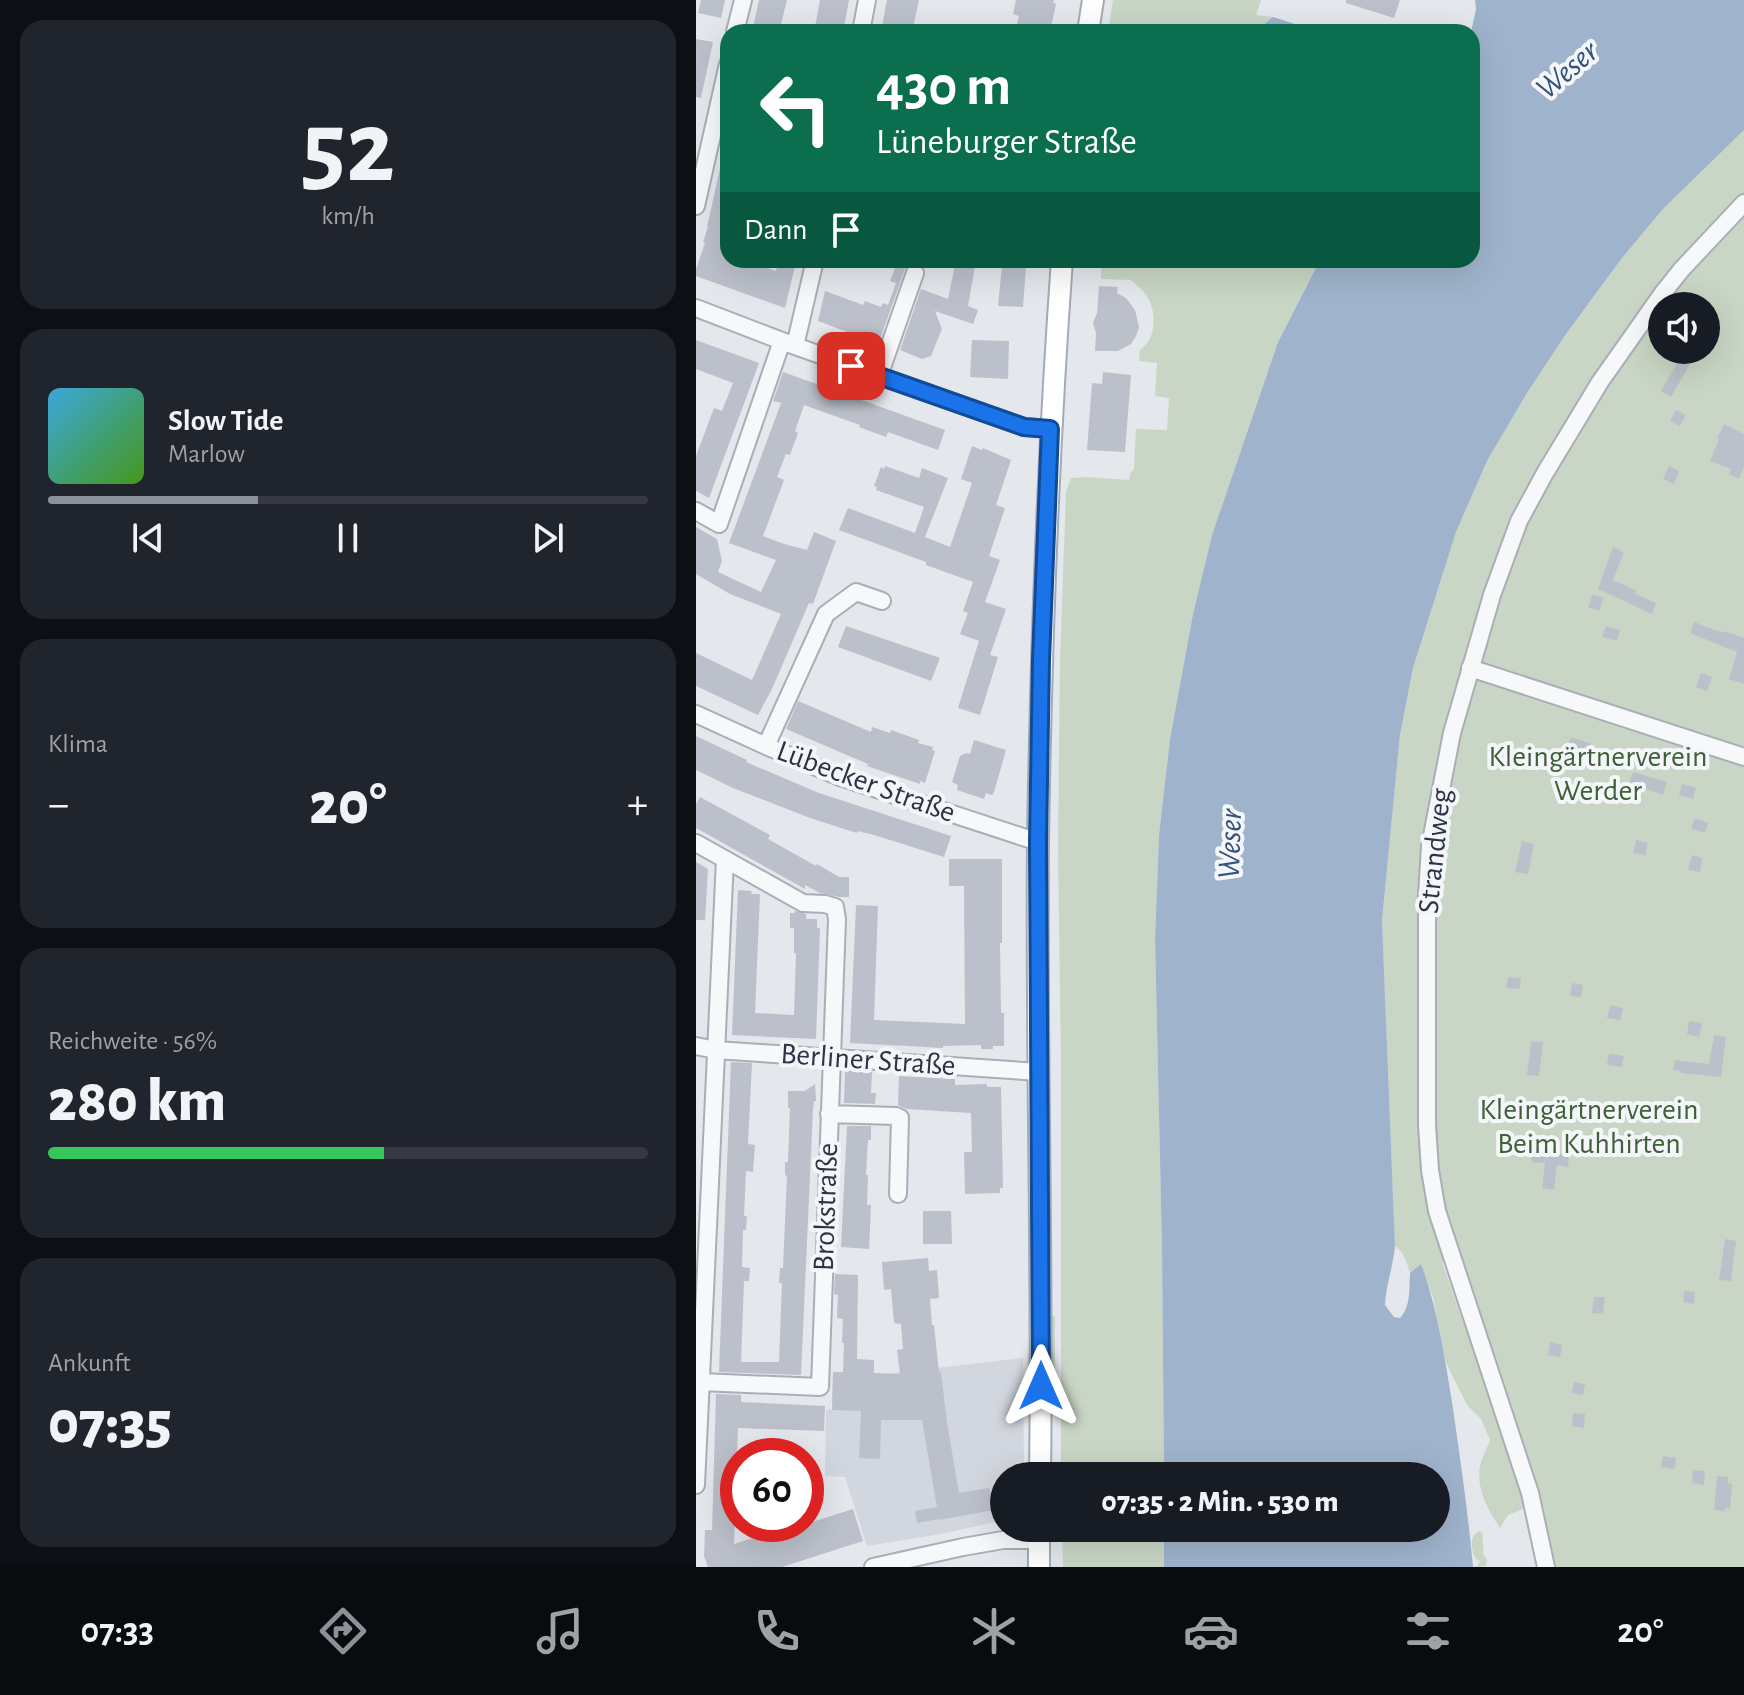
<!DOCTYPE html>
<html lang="de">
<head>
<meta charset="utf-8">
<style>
  :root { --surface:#171b24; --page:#20242c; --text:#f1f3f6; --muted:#9ea1a6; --line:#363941; --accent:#8c9099 }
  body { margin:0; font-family:"Alegreya Sans",sans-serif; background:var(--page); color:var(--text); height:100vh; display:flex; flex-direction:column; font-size:30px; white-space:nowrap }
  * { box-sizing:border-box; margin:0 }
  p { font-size:26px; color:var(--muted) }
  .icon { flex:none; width:44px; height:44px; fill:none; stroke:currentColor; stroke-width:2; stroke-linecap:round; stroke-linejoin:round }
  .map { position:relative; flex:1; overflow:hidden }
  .side { display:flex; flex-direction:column; gap:20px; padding:20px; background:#0d0f14; width:696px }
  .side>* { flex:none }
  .guide { position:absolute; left:24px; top:24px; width:760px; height:244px; border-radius:24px; box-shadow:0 8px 32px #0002; background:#0b6e4f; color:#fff; overflow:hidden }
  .fabs { position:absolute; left:952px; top:292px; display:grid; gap:16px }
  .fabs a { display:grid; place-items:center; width:72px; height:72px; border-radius:50%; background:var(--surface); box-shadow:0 8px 32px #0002; font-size:40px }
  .speed { position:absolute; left:24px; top:1438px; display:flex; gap:16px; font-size:40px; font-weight:700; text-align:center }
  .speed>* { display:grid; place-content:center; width:104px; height:104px; border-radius:50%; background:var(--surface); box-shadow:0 8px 32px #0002; line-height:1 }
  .speed .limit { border:12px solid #d22; background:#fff; color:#111 }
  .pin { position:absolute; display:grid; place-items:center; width:68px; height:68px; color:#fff; margin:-34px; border-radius:16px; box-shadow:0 4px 12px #0006 }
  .me { position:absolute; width:88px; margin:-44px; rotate:0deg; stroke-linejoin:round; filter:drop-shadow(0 0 6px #0008) }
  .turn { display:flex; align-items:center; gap:28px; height:168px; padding:0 24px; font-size:36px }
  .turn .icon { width:104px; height:104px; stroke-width:2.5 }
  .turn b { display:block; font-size:56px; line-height:68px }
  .then { display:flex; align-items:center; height:76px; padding:0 24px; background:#0003; gap:16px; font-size:30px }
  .big { font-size:60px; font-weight:800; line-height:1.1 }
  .side .widget { flex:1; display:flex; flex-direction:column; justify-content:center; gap:12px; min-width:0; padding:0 28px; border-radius:24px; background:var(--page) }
  .side .dial { align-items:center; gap:0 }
  .dial b { font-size:104px; line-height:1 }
  .song { display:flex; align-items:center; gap:24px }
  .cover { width:96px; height:96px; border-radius:12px; background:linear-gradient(135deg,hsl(200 70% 55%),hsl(100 70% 35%)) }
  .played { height:8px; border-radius:4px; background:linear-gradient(90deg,var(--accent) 35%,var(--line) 35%) }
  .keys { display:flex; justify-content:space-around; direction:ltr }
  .heat { display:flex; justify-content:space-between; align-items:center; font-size:44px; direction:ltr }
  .charge { height:12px; border-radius:6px; background:linear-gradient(90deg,#34c759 56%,var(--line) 0) }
  .trip { position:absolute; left:294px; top:1462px; width:460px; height:80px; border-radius:40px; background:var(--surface); box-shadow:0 8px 32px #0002; font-weight:800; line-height:80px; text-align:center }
  .dock { display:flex; height:128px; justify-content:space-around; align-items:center; background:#090b0e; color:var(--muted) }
  .dock .icon { width:56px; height:56px }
  .dock .current { color:var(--accent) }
  .dock b { font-size:36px; color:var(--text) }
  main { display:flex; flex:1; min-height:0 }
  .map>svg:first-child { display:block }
  .built { fill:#d2d6de }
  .green { fill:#c9d6c5; fill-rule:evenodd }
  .water { fill:#9fb4cc }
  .building { fill:#bbc0ca }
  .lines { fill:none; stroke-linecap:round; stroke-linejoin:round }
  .minor-casing { stroke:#a9aeb7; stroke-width:20 }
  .major-casing { stroke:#a3abb8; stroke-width:24 }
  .minor { stroke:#f7f8fa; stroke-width:16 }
  .major { stroke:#fff; stroke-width:20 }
  .route-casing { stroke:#114b97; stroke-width:20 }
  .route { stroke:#1a73e8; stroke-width:14 }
  .labels { text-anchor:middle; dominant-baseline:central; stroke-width:8; stroke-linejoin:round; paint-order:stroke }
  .park-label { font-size:30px; fill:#3f6138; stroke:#f4f6f9 }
  .street-label { font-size:30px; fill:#2b3445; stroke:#f4f6f9 }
  .water-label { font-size:32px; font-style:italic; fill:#34527a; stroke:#f4f6f9 }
</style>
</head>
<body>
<main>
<section class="side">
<div class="widget dial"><b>52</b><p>km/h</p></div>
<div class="widget">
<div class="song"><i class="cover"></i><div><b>Slow Tide</b><p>Marlow</p></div></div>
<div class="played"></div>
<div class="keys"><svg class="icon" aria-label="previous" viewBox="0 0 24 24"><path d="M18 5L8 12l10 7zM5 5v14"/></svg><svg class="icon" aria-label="pause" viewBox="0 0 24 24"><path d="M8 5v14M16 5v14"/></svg><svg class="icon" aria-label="next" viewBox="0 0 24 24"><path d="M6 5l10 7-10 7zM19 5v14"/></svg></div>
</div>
<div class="widget"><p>Klima</p>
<div class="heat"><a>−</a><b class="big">20°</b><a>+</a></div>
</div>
<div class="widget"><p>Reichweite · 56%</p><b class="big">280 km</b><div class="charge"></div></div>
<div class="widget"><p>Ankunft</p><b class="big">07:35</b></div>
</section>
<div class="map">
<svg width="1048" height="1567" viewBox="0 0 1048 1567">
  <rect width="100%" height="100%" fill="#e4e7ec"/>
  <path class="built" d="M 327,1358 L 328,1476 L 308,1476 L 308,1511 L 304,1513 L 304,1521 L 245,1534 L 171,1546 L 149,1477 L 129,1476 L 130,1410 L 136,1409 L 137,1372 L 191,1374 Z"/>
  <path class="green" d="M 417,0 L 565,0 L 560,15 L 577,17 L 558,32 L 412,32 Z
    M 1048,130 L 1048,1567 L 858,1567 L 800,1370 L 763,1258 L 746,1262 L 832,1507 L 812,1515 L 804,1528 C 792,1510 780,1489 784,1466 C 786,1457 791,1448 794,1440 L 785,1419 L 771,1405 L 750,1363 L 737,1297 L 724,1265 L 714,1273 C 711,1263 708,1252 699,1246 L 686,920 L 704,735 L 717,668 L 760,532 L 791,461 L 831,393 L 870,334 L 926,258 L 967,209 ZM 966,306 L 1010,306 L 1010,350 L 966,350 Z
    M 405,260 L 624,260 L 582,342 L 516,535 L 497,614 L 474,739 L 463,835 L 459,939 L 466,1249 L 468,1476 L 365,1476 L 365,1066 L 362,847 L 364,660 L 370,492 L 375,478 L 390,477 L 433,480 L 434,474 L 438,469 L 440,429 L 471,430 L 473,398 L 459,396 L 461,363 L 443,361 L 444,350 C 461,338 461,311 450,295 C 446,289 440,285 435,280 L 405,279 Z
    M 354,1316 L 359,1316 L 359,1404 L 354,1404 Z
    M 366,1528 L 468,1528 L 468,1567 L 367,1567 Z
    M 784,1531 L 787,1534 C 785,1542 789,1547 787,1554 L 791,1559 L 790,1566 L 781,1567 L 784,1561 L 779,1558 C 775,1549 773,1535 784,1531 Z"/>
  <path class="water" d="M 779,0 L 1048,0 L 1048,130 L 967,209 L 926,258 L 870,334 L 831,393 L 791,461 L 760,532 L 717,668 L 704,735 L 686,920 L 699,1246 C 697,1267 690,1285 689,1305 L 698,1317 L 704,1318 C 715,1306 713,1289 714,1273 L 725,1264 C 742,1310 748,1354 756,1402 C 764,1457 772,1512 777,1567 L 468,1567 L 468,1528 L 740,1528 L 740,1476 L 468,1476 L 466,1249 L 459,939 L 463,835 L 474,739 L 497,614 L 516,535 L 582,342 L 624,260 L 776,260 L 775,32 L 780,9 Z
    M 577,17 L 624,32 L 558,32 Z"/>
  <path class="building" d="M 5,0 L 29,0 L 25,18 L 2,13 Z
    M 63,0 L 91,0 L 83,32 L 56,32 Z
    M 124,0 L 153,0 L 147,32 L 118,32 Z
    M 191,0 L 223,0 L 216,32 L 185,32 Z
    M 320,0 L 358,0 L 357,3 L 360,4 L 354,32 L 319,32 L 323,16 L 317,14 Z
    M 650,0 L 704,0 L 698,18 L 650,3 Z
    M 0,39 L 17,42 L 5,98 L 0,97 Z
    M 27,155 L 32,156 L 32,260 L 49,260 L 80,271 L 83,260 L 100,262 L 89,308 L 0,276 L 0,269 L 9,243 L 7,242 L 12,227 L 11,227 Z
    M 202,260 L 217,260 L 209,269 L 183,342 L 174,338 L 173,340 L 122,321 L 129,291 L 167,305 L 169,301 L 185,307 L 187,303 L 192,305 L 200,283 L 194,281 Z
    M 260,260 L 280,260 L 272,306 L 282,310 L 277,324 L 239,311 L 246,329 L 235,356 L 226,359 L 204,350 L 225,289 L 252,299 Z
    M 306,265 L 330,267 L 327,307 L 302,306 Z
    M 403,286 L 422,287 L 421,293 L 430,298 L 439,310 L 443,327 L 440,336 L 435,344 L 422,351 L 399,351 L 400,333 L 397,323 L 401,313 Z
    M 0,340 L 63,363 L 13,498 L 0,491 L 0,456 L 18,408 L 26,411 L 37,383 L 0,369 Z
    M 276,340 L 313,341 L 312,379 L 274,377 Z
    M 989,350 L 1002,350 L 975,397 L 965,391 Z
    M 87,372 L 249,430 L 242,450 L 192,432 L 190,437 L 163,427 L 164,425 L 108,405 L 99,431 L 102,433 L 94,455 L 90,454 L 81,477 L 88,480 L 67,536 L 88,544 L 111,550 L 118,532 L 140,541 L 117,604 L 113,603 L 76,689 L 62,715 L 0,686 L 0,653 L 56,680 L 85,614 L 34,594 L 0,574 L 0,527 L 21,539 L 26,561 L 22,572 L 65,592 L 80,560 L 33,543 L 85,403 L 77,401 Z
    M 407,372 L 435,375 L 429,452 L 391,450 L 396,383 L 406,384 Z
    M 980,410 L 990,415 L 984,426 L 974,421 Z
    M 1028,424 L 1048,434 L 1048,467 L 1043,479 L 1033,474 L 1035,469 L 1014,461 L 1023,439 L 1021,438 Z
    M 276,446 L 286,450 L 287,448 L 315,460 L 300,505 L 309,508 L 293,556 L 304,560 L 289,602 L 310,609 L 294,655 L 302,657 L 284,715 L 262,708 L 283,641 L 264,634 L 272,613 L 267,611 L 277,582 L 230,565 L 230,562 L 143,530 L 152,508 L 219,533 L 228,507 L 180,490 L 181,487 L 178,486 L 185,467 L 188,469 L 189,466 L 223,478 L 226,468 L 252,478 L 229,537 L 254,547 L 276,483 L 265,479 Z
    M 973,466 L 983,471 L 978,484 L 967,479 Z
    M 917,547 L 928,552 L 917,580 L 941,591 L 939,594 L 960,603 L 956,614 L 902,589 Z
    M 897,594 L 908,598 L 903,611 L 892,607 Z
    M 998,622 L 1027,633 L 1028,631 L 1048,638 L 1048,684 L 1033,679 L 1041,652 L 994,633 Z
    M 150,626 L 244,658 L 235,681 L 142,647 Z
    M 910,626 L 924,630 L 921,641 L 906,637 Z
    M 1005,673 L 1016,677 L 1011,691 L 1000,687 Z
    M 102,701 L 175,732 L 176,727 L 194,733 L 195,730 L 223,740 L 222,743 L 237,747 L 236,750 L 239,751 L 229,783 L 224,781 L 224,784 L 171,766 L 172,764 L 90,729 Z
    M 0,736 L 51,760 L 50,762 L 123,793 L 255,836 L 248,857 L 178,835 L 162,831 L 161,833 L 114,818 L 37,788 L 0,770 Z
    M 875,737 L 896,744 L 890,762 L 869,754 Z
    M 278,740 L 310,750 L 298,792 L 296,795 L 290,793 L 288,799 L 261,790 L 262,785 L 256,782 L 264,756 L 270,753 L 274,754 Z
    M 937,772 L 971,782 L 967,795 L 933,782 Z
    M 986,784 L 1000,788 L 997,799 L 983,795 Z
    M 4,797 L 74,835 L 72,839 L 120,866 L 121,864 L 143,877 L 153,877 L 153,897 L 144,897 L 124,893 L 109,885 L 109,889 L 0,828 L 0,804 Z
    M 999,818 L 1012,823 L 1009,833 L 995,829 Z
    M 940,840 L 952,843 L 949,855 L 937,853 Z
    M 826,841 L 838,844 L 832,874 L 819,872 Z
    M 996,855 L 1006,858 L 1004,872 L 992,870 Z
    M 253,859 L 306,859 L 306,943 L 304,943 L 305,1013 L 308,1013 L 308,1046 L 297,1046 L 297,1049 L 285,1049 L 285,1045 L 247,1046 L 247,1048 L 154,1043 L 160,905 L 182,906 L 178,1020 L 269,1024 L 268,886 L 253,886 Z
    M 0,862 L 12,869 L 9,920 L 0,920 Z
    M 42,890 L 56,891 L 55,894 L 64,894 L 59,1013 L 98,1015 L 100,953 L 98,953 L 98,928 L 94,928 L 94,913 L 99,913 L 99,911 L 110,914 L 110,919 L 121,919 L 121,928 L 124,928 L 120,1039 L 36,1035 Z
    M 812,977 L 825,978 L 824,989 L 810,988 Z
    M 876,983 L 887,985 L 885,997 L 874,996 Z
    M 914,1005 L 927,1008 L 924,1020 L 911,1018 Z
    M 993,1021 L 1006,1023 L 1003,1037 L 991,1034 Z
    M 1018,1035 L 1030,1037 L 1025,1077 L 985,1073 L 985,1071 L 977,1070 L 979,1060 L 1013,1064 Z
    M 835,1041 L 847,1042 L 843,1076 L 831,1075 Z
    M 913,1054 L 928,1056 L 926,1067 L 911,1065 Z
    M 35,1062 L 56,1063 L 52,1144 L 59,1145 L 57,1172 L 50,1171 L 48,1216 L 51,1216 L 50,1230 L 47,1230 L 46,1267 L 54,1268 L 53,1281 L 48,1281 L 45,1362 L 83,1362 L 86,1283 L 83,1283 L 84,1268 L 87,1268 L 91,1176 L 89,1175 L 89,1162 L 92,1162 L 94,1108 L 92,1108 L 92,1091 L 109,1091 L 119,1084 L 120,1101 L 118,1101 L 117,1109 L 105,1375 L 23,1372 Z
    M 149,1070 L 176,1072 L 175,1093 L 180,1093 L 179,1104 L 148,1103 Z
    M 203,1076 L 259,1079 L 259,1085 L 291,1084 L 291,1087 L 305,1087 L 307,1188 L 304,1188 L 304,1193 L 269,1194 L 268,1152 L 276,1152 L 275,1113 L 210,1109 L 202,1105 Z
    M 151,1126 L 175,1126 L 175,1140 L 172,1140 L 170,1175 L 172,1175 L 171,1205 L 175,1205 L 173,1249 L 145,1247 Z
    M 836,1151 L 873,1155 L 872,1167 L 861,1165 L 858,1190 L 846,1188 L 849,1163 L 835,1162 Z
    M 227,1211 L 255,1211 L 256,1244 L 227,1244 Z
    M 1029,1239 L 1040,1241 L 1035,1281 L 1023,1280 Z
    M 232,1258 L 233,1271 L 241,1270 L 243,1298 L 234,1299 L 236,1325 L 238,1325 L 243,1373 L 245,1372 L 251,1423 L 263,1493 L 293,1488 L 298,1510 L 243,1520 L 243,1519 L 221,1523 L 219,1511 L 241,1507 L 226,1420 L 185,1420 L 184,1459 L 163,1458 L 165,1411 L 136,1410 L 137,1372 L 147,1372 L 148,1343 L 146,1343 L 147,1319 L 141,1318 L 142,1295 L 138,1294 L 139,1274 L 162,1275 L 161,1359 L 178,1360 L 178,1373 L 204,1374 L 201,1350 L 207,1349 L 205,1324 L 198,1323 L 195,1289 L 188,1290 L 186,1262 Z
    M 988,1291 L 999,1292 L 998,1304 L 987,1302 Z
    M 898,1297 L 909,1297 L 907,1314 L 896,1313 Z
    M 854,1342 L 866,1345 L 864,1357 L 852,1355 Z
    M 878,1382 L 889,1384 L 887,1395 L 876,1393 Z
    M 20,1394 L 45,1395 L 45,1402 L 129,1406 L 128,1431 L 42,1428 L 38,1544 L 100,1524 L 110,1524 L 157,1509 L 167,1541 L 86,1567 L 12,1567 L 8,1556 L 9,1530 L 16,1530 Z
    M 877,1413 L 889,1414 L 888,1428 L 876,1426 Z
    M 967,1456 L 980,1458 L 979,1469 L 965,1467 Z
    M 997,1470 L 1009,1471 L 1008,1485 L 996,1483 Z
    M 1021,1476 L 1032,1477 L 1032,1483 L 1036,1484 L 1034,1509 L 1029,1508 L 1029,1511 L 1018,1510 Z"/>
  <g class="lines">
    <g class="minor-casing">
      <path id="minor" d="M 39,32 L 47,0
        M 165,32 L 171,0
        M 0,206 L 32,64
        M 0,308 L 99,346 L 328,427 L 354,429
        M 99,346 L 119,260
        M 183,376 L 219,273
        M 0,511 L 23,524 L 86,341
        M 774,668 L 1048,757
        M 0,714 L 70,746 L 144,777 L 342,842
        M 70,746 L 130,614 L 160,592 L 186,601
        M 0,843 L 107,903 L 129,904 L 139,907 L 141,919 L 124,1387 L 4,1382
        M 0,1046 L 20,1050 L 343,1072
        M 133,1114 L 200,1116 L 204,1118 L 202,1194
        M 0,1485 L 29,859
        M 177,1567 L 267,1547 L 307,1540 L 343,1540
        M 850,1567 L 834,1493 L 741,1211 L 734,1170 L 731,1125 L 731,896 L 734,846 L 756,733 L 796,595 L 823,521 L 849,473 L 904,382 L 966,294 L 986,269 L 1048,203"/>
    </g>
    <g class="major-casing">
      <path id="major" d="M 392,32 L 397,0
        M 344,1476 C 347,1264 340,1052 342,840 C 345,646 352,454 366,260
        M 343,1528 L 343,1567"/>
    </g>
    <use href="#minor" class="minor"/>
    <use href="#major" class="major"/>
  </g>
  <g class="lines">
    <g class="route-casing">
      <path id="route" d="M 155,366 L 328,427 L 354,429 L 345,660 L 342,842 L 345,1386"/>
    </g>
    <use href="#route" class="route"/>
  </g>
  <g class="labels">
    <g class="park-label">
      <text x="902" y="757">Kleingärtnerverein<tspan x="902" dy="34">Werder</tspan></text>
      <text x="893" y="1110">Kleingärtnerverein<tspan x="893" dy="34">Beim Kuhhirten</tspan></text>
    </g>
    <g class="street-label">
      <text transform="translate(170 782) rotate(20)">Lübecker Straße</text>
      <text transform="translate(739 851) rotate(-84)">Strandweg</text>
      <text transform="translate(172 1060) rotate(4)">Berliner Straße</text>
      <text transform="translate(130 1207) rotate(-88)">Brokstraße</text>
    </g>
    <g class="water-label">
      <text transform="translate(871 70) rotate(-41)">Weser</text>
      <text transform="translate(534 844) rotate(-88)">Weser</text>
    </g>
  </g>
</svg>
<div class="fabs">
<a><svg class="icon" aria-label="sound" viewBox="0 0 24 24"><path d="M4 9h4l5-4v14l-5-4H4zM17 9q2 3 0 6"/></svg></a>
</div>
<div class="speed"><div class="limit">60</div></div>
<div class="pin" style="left:155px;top:366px;background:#d93025"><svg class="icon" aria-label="arrive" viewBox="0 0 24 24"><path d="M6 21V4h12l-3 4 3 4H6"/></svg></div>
<svg class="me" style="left:345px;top:1386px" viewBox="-20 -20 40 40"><path d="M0-17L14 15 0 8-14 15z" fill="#1a73e8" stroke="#fff" stroke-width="4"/></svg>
<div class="trip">07:35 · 2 Min. · 530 m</div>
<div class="guide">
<div class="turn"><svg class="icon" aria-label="left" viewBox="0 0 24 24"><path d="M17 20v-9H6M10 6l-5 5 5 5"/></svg><div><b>430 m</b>Lüneburger Straße</div></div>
<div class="then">Dann<svg class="icon" aria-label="arrive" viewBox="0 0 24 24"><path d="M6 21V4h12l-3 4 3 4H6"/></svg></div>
</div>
</div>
</main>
<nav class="dock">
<b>07:33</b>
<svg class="icon current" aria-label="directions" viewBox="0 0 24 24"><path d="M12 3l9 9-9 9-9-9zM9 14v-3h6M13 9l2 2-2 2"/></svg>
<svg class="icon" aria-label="music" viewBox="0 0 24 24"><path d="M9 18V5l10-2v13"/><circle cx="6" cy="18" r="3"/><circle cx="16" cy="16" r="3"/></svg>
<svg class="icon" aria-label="phone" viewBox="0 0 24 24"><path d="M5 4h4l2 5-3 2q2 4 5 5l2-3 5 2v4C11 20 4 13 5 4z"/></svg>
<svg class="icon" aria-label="climate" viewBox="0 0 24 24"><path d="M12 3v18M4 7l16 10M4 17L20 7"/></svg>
<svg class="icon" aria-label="car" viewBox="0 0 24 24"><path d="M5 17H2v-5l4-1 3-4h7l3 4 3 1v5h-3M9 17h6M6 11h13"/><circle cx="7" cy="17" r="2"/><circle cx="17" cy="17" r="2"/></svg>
<svg class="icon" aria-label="filters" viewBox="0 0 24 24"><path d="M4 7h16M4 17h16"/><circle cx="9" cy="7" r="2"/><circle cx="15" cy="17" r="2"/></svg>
<b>20°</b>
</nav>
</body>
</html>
